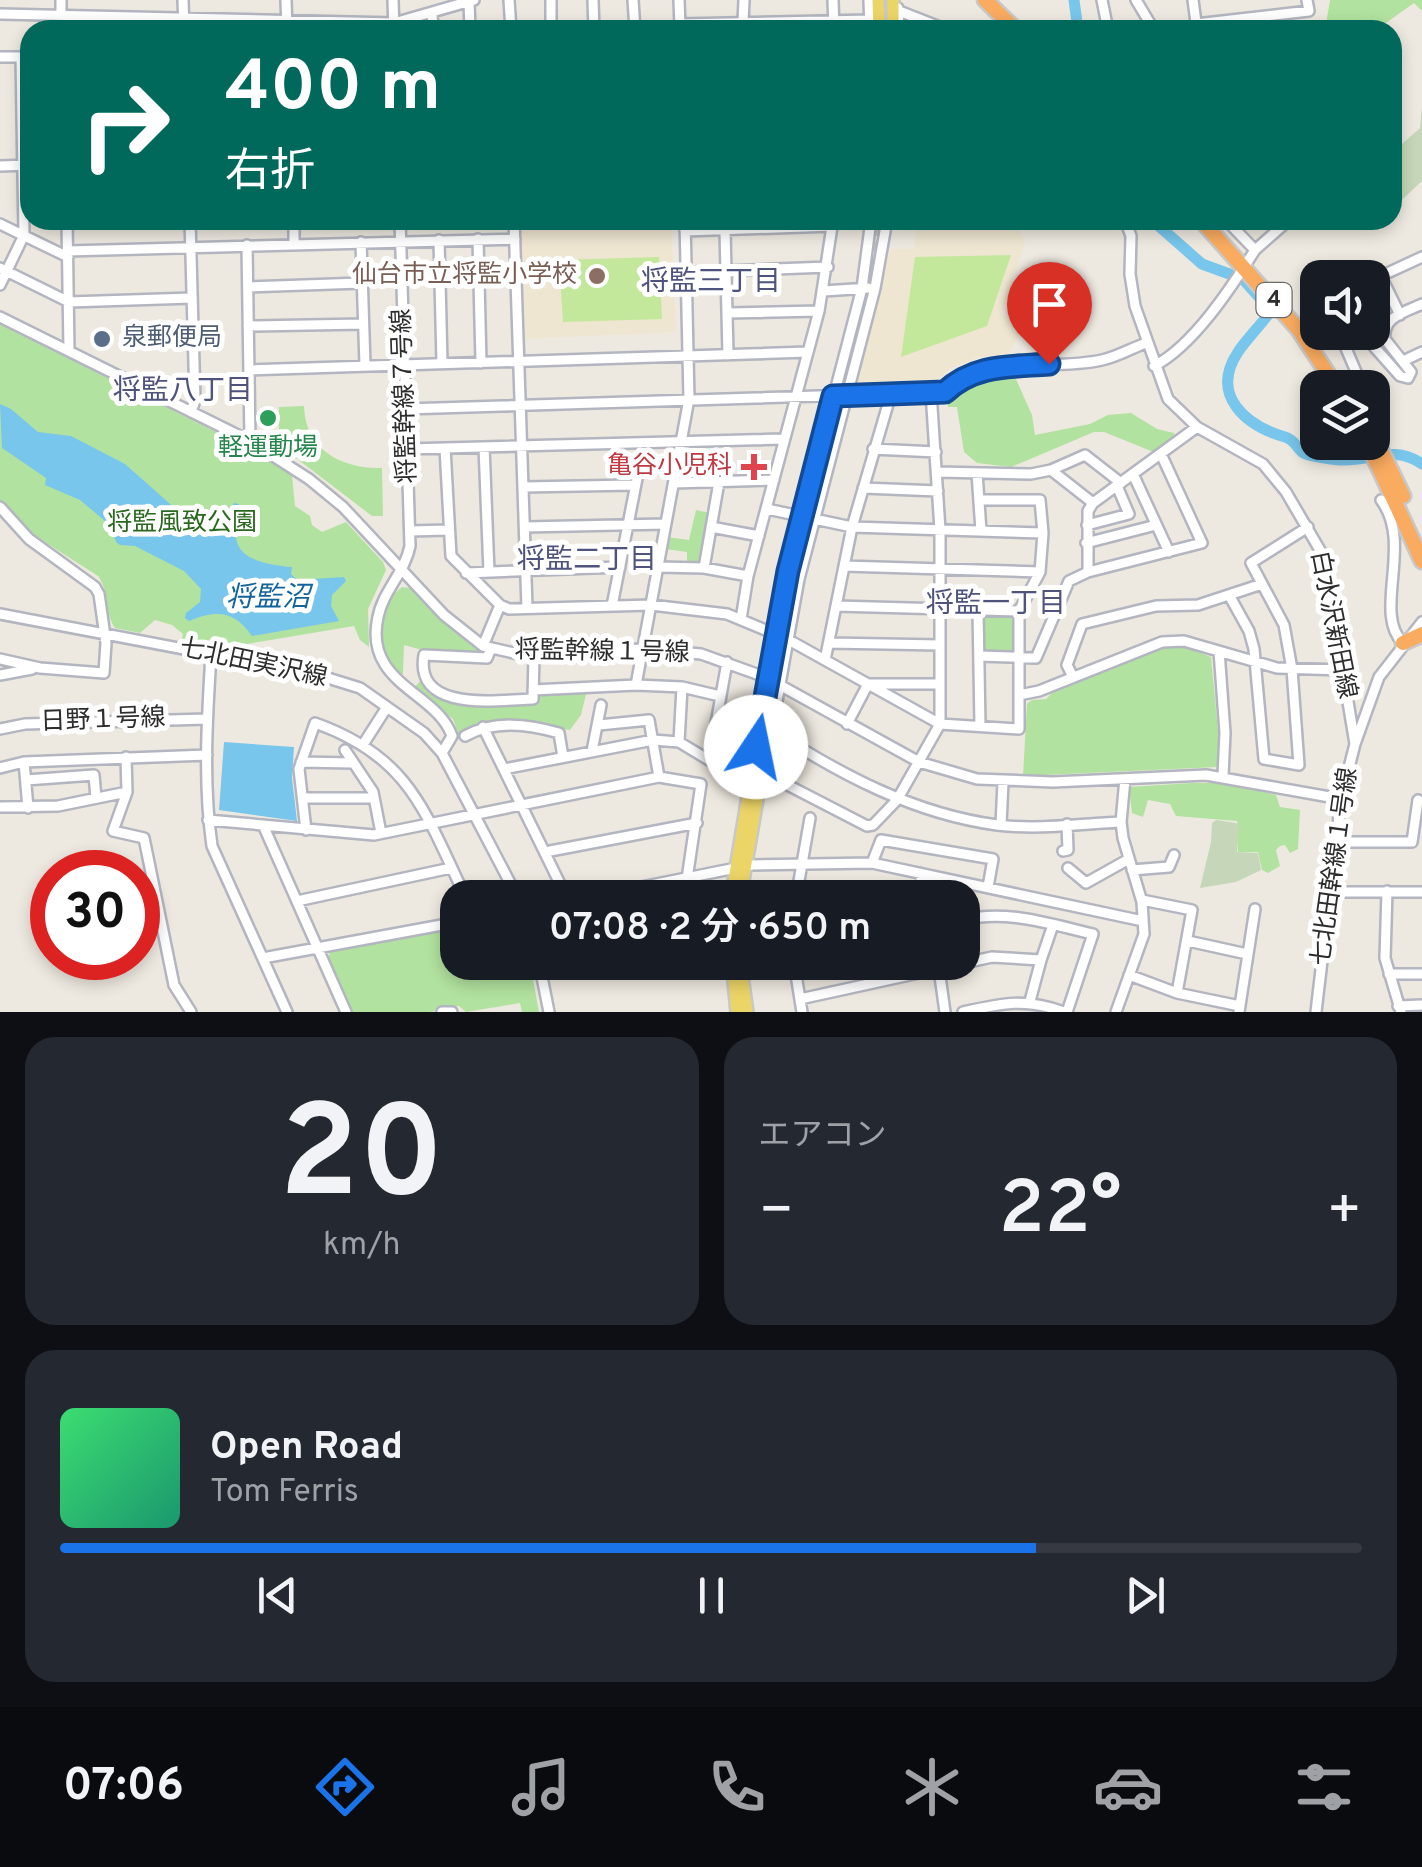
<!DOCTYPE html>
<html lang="ja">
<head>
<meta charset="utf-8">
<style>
  :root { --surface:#171b24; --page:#242831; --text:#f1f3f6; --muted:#9ea1a6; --line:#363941; --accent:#1a73e8 }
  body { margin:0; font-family:Overpass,"Noto Sans JP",sans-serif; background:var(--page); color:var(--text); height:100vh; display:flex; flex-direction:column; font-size:38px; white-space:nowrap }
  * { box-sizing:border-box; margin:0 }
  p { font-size:32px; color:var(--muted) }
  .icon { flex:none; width:55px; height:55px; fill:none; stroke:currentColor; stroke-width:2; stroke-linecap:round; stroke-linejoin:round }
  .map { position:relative; height:1012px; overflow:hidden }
  .panel { display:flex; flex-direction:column; gap:25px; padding:25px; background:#0d0f14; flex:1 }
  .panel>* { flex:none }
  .hud { position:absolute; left:20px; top:20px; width:1382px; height:210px; border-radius:30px; box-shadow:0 5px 15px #0003; background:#00695c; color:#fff; overflow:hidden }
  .buttons { position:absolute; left:1300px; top:260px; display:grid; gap:20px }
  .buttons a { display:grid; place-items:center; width:90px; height:90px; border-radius:20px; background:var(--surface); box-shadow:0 5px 15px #0003; font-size:50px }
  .speed { position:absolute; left:30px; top:850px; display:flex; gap:20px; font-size:50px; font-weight:700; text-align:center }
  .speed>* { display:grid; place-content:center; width:130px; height:130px; border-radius:50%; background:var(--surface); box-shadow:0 5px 15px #0003; line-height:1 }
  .speed .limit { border:15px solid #d22; background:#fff; color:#111 }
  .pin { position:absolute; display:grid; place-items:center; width:85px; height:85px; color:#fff; margin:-102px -42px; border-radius:50% 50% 50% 0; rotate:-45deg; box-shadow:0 0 10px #0007 }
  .pin .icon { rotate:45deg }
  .me { position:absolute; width:110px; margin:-55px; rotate:11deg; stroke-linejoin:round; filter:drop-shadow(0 0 8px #0008) }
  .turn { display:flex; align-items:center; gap:35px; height:210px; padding:0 40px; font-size:45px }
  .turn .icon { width:130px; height:130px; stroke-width:2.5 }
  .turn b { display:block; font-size:70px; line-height:85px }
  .big { font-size:75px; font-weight:600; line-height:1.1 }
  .panel .card { flex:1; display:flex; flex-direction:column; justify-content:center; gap:15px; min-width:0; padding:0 35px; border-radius:30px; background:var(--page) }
  .panel .dial { align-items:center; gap:0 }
  .dial b { font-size:130px; line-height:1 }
  .song { display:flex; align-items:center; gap:30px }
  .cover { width:120px; height:120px; border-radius:15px; background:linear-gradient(135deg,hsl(140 70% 55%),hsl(160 70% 35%)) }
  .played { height:10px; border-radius:5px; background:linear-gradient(90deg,var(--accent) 75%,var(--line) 75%) }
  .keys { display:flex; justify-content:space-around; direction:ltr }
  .heat { display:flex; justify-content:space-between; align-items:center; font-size:55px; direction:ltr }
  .panel .tiles { flex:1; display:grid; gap:25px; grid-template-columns:1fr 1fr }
  .card:last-child { grid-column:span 2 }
  .trip { position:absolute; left:440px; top:880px; width:540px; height:100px; border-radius:30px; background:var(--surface); box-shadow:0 5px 15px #0003; font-weight:600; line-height:100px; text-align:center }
  .menu { display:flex; height:160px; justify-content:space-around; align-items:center; background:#090b0e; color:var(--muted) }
  .menu .icon { width:70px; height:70px }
  .menu .active { color:var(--accent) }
  .menu b { font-size:45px; color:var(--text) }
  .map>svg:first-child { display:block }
  .education { fill:#eee6d1 }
  .green { fill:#b2e29f }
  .cemetery { fill:#c5d7b8 }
  .pitch { fill:#c3e89b }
  .water { fill:#78c6eb }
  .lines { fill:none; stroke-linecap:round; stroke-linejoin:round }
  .river { stroke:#78c6eb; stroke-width:11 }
  .major-tunnel { stroke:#c7c3bc; stroke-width:11; stroke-dasharray:11 5.5; stroke-linecap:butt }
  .minor-casing { stroke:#b3b5c0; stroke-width:14 }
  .major-casing { stroke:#c8c8c8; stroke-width:16 }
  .highway-casing { stroke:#c8c8c8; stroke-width:19 }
  .minor { stroke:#fff; stroke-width:9 }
  .major { stroke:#ecd567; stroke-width:11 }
  .highway { stroke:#f9ab60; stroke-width:14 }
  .route-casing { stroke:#114b97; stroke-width:25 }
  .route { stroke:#1a73e8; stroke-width:18 }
  .education-dot { fill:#8d6e63; stroke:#fff; stroke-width:4 }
  .service-dot { fill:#5c6f8a; stroke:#fff; stroke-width:4 }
  .leisure-dot { fill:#2e9e5b; stroke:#fff; stroke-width:4 }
  .health-dot { fill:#e0444e; stroke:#fff; stroke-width:4 }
  .labels { text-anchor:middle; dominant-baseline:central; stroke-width:10; stroke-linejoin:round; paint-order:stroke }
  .shield { fill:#fff; stroke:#6c6c6c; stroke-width:2.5 }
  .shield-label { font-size:22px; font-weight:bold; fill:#2d2d2d }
  .education-label { font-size:25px; fill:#785e54; stroke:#fff; text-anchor:end }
  .service-label { font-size:25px; fill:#4e5e75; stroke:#fff; text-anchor:start }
  .street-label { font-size:25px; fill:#2d2d2d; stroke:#fff }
  .leisure-label { font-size:25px; fill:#27864d; stroke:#fff }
  .health-label { font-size:25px; fill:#be3a42; stroke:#fff; text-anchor:end }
  .park-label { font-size:25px; fill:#29691e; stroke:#fff }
  .neighbourhood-label { font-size:28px; fill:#4e547d; stroke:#fff }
  .water-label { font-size:28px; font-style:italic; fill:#12649b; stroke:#fff }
</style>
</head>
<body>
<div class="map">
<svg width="1422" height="1012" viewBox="0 0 1422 1012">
  <rect width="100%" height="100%" fill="#eee9e0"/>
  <path class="education" d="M 520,220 L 671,220 L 676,332 L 523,339 Z
    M 915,220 L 1014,220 L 1025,241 L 1002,314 L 1024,327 L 1009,354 L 978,357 L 951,368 L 936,381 L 856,384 L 891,249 L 915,249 Z"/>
  <path class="green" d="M 1330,0 L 1422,0 L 1422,11 L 1414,3 L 1376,30 L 1325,30 Z
    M 0,324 L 256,452 L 292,475 L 295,506 L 310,516 L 312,525 L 322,532 L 346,522 L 383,562 L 386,570 L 368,609 L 369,647 L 360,640 L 354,626 L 247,644 L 246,654 L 181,641 L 183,634 L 172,625 L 155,620 L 140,633 L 115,628 C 104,612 110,592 98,576 L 26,530 L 0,503 Z
    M 1011,368 L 1032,415 L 1035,435 L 1090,424 L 1108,415 L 1131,413 L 1157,429 L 1174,433 L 1175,440 L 1156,453 L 1104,432 L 1094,432 L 1011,467 L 977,463 L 964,452 L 957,407 L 948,407 L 948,395 L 980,374 Z
    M 304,406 C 305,450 342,469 382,468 L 383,516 L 372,516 L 279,445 L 279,407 Z
    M 696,510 L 710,513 L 701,564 L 687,565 L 687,552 L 665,549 L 667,537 L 689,540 Z
    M 402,587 L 410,588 L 483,654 L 426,651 L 404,645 L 403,674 L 399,674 C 376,653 376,604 402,587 Z
    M 984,614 L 1015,616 L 1014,653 L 983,653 Z
    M 1182,646 L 1211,657 L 1220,752 L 1217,767 L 1023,776 L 1027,704 L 1032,700 L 1046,699 L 1052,693 L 1155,649 Z
    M 422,679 C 440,718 499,704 535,703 L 539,693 L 587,690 L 581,715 L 570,730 L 520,723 L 482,723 L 460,737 L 453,719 L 413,689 Z
    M 1192,783 L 1223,783 L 1276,795 L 1280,807 L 1300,810 L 1298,849 L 1290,853 L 1285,845 L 1280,846 L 1276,850 L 1280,866 L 1268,873 L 1262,870 L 1258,852 L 1238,852 L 1237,821 L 1176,816 L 1170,804 L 1148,800 L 1143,817 L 1132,813 L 1129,787 Z
    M 457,927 L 458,962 L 530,963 L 539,1012 L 522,1012 L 520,1003 L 466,1012 L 459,1006 L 430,1012 L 353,1012 L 327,959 L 331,951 Z"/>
  <path class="cemetery" d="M 1422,107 L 1422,181 L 1393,208 L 1393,152 L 1420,128 Z
    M 1216,820 L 1236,823 L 1239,828 L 1237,852 L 1258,853 L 1261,870 L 1236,882 L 1200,888 L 1211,842 L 1212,823 Z"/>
  <path class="pitch" d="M 1011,255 L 987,326 L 901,357 L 915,257 Z
    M 659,257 L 662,319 L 563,322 L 559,260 Z"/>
  <path class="water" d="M 0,404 L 11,409 L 38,432 L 71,436 L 125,464 L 195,526 C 213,527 224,516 234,503 L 239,504 C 240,515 235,527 236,538 C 239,562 273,565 292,567 L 291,574 L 297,580 L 344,577 L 346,581 L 332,595 L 331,606 L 339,621 L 252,636 C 235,611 217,609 189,621 L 185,618 L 186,613 L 200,602 L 201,589 L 184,571 L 135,546 L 120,545 L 116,542 L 111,526 L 80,500 L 45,485 L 46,478 L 2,448 Z
    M 224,742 L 294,747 L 292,778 L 297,821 L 219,810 Z"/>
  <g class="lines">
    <path class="river" d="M 1074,0 L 1078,30
      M 1152,220 L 1202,264 L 1243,279 L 1266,305 L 1267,316 C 1258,328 1246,340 1238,352 C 1209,396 1247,426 1285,437 C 1295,440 1295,446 1302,452 C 1310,457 1330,459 1340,460 C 1371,462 1393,444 1422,464"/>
    <path class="major-tunnel" d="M 871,285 L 881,220
      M 796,575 L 811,506 L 849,371"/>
    <g class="minor-casing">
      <path id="minor" d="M 61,0 L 61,30
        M 183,0 L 184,30
        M 286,0 L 287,30
        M 393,0 L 394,30
        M 509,0 L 511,30
        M 551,0 L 551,30
        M 593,0 L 594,30
        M 633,0 L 635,30
        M 679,0 L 680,27
        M 833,0 L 834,30
        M 869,0 L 870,30
        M 1102,0 L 1108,30
        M 1136,0 L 1154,30
        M 1193,0 L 1197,30
        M 469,1 L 470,30
        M 898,8 L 899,30
        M 899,11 L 945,29
        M 432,13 L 433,30
        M 0,14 L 394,23 L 474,0
        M 743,22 L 744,0
        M 680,24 L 870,20
        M 1196,24 L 1309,11 L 1307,0
        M 0,57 L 30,57
        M 0,166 L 30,165
        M 67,220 L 69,351
        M 190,220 L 195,400 L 191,412
        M 294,220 L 294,244
        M 400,220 L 410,546 C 405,572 383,591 378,617 C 363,684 437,692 452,736 L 442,753
        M 514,220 L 527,608
        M 685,220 L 689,399 L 636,685 L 682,687 L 720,696
        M 1125,220 L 1131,236 L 1130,274 L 1135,306 L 1168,399 L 1197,427 L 1263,464 L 1286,492 L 1324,557 L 1355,744
        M 0,224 L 68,257
        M 725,230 L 728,355
        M 685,231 L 833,226
        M 478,239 L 481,363
        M 439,240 L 442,363
        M 361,242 L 365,365
        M 247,245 L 250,441
        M 1255,250 L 1289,220
        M 67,251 L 515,239
        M 0,268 L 69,302 L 192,298
        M 726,271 L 828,267
        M 0,285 L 24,235 L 21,57
        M 248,287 L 361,283
        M 1318,287 L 1315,289 L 1318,299
        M 824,291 L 868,288
        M 728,313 L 819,311
        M 1400,315 L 1381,276 L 1422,257
        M 0,317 L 250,441 L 309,479 L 343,507 L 444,615 L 483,646 L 518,654 L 643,649 L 701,654 L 765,677 L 919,762 L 977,779 L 1053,782 L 1206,775 L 1341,799
        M 248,326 L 363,324
        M 1339,332 L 1363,388
        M 1361,332 L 1400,376 L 1408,378 L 1411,372 L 1385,339 C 1382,317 1405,312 1422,304
        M 1403,361 L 1422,352
        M 1154,366 C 1193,346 1231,288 1255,250 L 1226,220
        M 249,370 L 808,352
        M 405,409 L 945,392 C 989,352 1049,372 1102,360 C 1117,357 1132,348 1146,343
        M 484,447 L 489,572
        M 445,448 L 451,556 L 500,605 L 509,609 L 651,605 L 727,614 L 787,639 L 940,724 L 1019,729 L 1019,611 L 1040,572 L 1043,533 L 1040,500 L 979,500
        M 407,449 L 784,439
        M 873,449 L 936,452
        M 1051,470 L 1085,455 L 1121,483
        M 937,472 L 1031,474 L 1051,470 L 1093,503 L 1197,427
        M 977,473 L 981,531
        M 1133,474 L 1169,552
        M 674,483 L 774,480
        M 523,487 L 634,485
        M 863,488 L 938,491
        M 1381,500 C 1414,544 1372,613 1403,643
        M 0,507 L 29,539 L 95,587 L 99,594 L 106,643 L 104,673 L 40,668 L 0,659
        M 767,509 L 852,527 L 1043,533
        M 1087,525 L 1129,514 L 1117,486
        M 525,527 L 665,524
        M 711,527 L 759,536
        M 410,531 L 448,530
        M 1086,543 L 1156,525
        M 844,566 L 1040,572
        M 658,567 L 704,568 L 748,576
        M 704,568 L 719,482
        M 1088,572 L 1088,511 L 1093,503
        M 466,573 L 620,567
        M 1229,595 L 1249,631 L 1254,649 L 1264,759 L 1299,765 L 1292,669 L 1284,625 L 1251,563 L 1308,527
        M 612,606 L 644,443
        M 836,606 L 1019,611
        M 978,610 L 980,726
        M 0,614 L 315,674 L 360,688 L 424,733 L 442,753 L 518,898
        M 741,619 L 748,576 L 819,311 L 833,220
        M 829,643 L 940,645
        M 483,646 L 500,605
        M 491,648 L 487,658 L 424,655 C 414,713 498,700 533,699 L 534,654
        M 1219,651 L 1225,733 L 1223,776
        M 211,655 C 207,718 203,783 212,846 L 287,1012
        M 979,656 L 1036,658 L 1069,581 L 1088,572 L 1202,543 L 1161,454
        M 825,660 L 852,527 L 891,394
        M 727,662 L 712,746 L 867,826 L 873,825 L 897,800 L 940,724 L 940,530 L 931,392
        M 0,675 L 32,669
        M 1073,677 L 1067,665 L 1082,624 L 1156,606 L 1198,605 L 1262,584
        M 682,687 L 679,742 L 737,777
        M 533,690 L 636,685
        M 1019,695 L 1039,691 L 1162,642 L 1184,641 L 1277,668 L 1344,670
        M 847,724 L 868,684 L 940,684
        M 483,727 L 567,898
        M 0,729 L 25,724 L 207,719
        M 772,730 C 841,775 915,814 997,825 C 1037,830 1081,824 1121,822
        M 465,736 C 495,720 527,724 559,733 L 563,757
        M 364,743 L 387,707
        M 345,750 L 373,792 L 381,833
        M 592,751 L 601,705
        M 24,762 L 28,808
        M 301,762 L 351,763
        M 752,767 L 788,571 L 862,288 L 871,220
        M 0,768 L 24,762 L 207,755
        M 504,769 L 653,740 L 679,742
        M 764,773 L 799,579 L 875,288 L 887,220
        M 659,777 L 701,784 L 687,879
        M 26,780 L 94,775 L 96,798
        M 127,792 L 113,831 L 144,838 L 174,985 L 191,1012
        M 303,798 L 374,798
        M 0,807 L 58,806 L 127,792 L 126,757
        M 208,820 L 374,835 L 659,777 L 649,720 L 599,725
        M 263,825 L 346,1012
        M 1001,825 L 1003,782
        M 306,830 L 299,769 L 315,723 C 411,757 425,813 466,898
        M 1336,842 L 1412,842 L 1418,800
        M 1063,851 L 1068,850 L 1067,824
        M 545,852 L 697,823
        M 872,863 L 881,840 L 993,859 L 988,887
        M 1068,868 L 1086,883 L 1129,859
        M 1132,870 L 1169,867 L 1174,855
        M 920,873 L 925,898
        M 1387,891 L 1385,958 L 1401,1012
        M 1331,892 L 1422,892
        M 586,898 L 751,865 L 872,863 L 1143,921
        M 796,898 L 810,818
        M 864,898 L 880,894 L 881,898
        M 138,901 L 156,899
        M 297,901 L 451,868
        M 962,920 C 1007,909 1049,924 1093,934 L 1067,1012
        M 1188,941 L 1247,954
        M 263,958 L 458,922
        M 1041,960 L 1053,925
        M 539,962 L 549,1012
        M 794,962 L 802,1012
        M 938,962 L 945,1012
        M 1389,974 L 1422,974
        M 1129,975 L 1177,993 L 1192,910 L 1142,900
        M 1177,993 L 1240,1006
        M 800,999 L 992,957 L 1041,960 L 1030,1001
        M 1398,1006 L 1422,1005
        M 442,1012 L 452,1012
        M 963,1012 C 1003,1003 1025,998 1064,1012
        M 1116,1012 L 1144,934 L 1142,902 L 1123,838 L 1121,822 L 1125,779
        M 1239,1012 L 1255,909
        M 1316,1012 L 1341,799 L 1355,744 L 1379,677 L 1422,622"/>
    </g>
    <g class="major-casing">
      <path id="major" d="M 878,0 L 879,30
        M 893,0 L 893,30
        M 731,898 L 751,779
        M 740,898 L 760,782
        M 732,962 L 737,1012
        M 740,962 L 747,1012"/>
    </g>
    <g class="highway-casing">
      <path id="highway" d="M 985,0 L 1016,30
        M 1201,220 L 1299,330 L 1337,388
        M 1372,432 L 1403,496
        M 1367,442 L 1422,561
        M 1403,643 L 1422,634"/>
    </g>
    <use href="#minor" class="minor"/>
    <use href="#major" class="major"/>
    <use href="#highway" class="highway"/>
  </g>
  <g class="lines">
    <g class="route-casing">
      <path id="route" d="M 756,747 L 788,571 L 833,396 L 945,392 C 975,364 1010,367 1049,364"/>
    </g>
    <use href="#route" class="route"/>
  </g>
  <circle class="education-dot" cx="597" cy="276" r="10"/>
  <circle class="service-dot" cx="102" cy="339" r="10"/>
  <circle class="leisure-dot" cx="268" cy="418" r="10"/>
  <path class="health-dot" d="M749 452h10v10h10v10h-10v10h-10v-10h-10v-10h10z"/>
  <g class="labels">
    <rect class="shield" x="1256.5" y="283" width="35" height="34" rx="8"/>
    <g class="shield-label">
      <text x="1274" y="300">4</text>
    </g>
    <g class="education-label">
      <text x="577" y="276">仙台市立将監小学校</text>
    </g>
    <g class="service-label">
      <text x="122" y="339">泉郵便局</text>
    </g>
    <g class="street-label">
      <text transform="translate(406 396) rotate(-92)">将監幹線７号線</text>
      <text transform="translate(1332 625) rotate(79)">白水沢新田線</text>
      <text transform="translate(602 653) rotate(1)">将監幹線１号線</text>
      <text transform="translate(253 664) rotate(12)">七北田実沢線</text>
      <text transform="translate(103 721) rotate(-2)">日野１号線</text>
      <text transform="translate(1336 867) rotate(-82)">七北田幹線１号線</text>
    </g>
    <g class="leisure-label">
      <text x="268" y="449">軽運動場</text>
    </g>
    <g class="health-label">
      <text x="732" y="467">亀谷小児科</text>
    </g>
    <g class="park-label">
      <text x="182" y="524">将監風致公園</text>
    </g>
    <g class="neighbourhood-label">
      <text x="711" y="283">将監三丁目</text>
      <text x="183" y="392">将監八丁目</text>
      <text x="587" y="561">将監二丁目</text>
      <text x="996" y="605">将監一丁目</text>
    </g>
    <g class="water-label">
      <text x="268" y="599">将監沼</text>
    </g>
  </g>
</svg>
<div class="buttons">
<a><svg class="icon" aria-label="sound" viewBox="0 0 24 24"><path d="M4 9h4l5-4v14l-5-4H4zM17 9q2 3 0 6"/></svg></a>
<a><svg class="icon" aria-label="layers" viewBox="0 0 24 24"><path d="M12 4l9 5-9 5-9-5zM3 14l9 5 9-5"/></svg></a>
</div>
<div class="speed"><div class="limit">30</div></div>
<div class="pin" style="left:1049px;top:364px;background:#d93025"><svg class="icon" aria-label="arrive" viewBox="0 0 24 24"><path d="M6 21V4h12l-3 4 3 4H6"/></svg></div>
<svg class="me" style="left:756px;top:747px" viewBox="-20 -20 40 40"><circle r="19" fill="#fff"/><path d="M0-13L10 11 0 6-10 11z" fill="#1a73e8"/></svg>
<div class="trip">07:08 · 2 分 · 650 m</div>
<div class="hud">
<div class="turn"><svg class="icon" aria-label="right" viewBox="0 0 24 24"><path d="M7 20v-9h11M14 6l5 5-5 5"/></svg><div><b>400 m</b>右折</div></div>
</div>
</div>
<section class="panel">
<div class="tiles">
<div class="card dial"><b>20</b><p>km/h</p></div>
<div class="card"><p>エアコン</p>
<div class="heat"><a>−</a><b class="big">22°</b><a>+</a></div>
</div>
<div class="card">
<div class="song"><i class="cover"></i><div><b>Open Road</b><p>Tom Ferris</p></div></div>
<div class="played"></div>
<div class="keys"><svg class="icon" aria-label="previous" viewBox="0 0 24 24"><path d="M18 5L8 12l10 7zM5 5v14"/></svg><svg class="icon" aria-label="pause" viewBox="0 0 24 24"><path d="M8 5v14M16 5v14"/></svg><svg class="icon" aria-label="next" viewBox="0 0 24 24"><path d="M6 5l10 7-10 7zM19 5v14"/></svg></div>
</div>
</div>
</section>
<nav class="menu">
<b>07:06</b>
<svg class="icon active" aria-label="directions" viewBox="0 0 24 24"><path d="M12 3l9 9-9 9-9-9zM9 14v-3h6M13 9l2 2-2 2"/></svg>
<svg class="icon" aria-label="music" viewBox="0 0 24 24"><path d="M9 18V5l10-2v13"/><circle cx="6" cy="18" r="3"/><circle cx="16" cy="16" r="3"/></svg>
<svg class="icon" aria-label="phone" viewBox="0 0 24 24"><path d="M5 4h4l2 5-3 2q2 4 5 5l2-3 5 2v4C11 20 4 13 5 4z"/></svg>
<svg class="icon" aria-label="climate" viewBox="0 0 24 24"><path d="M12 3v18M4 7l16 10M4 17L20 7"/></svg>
<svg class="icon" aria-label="car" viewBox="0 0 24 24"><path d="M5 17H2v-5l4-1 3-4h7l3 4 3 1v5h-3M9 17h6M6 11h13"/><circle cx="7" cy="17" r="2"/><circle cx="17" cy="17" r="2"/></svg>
<svg class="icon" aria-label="filters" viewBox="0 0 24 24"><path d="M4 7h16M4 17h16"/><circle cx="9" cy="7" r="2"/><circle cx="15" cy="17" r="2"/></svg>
</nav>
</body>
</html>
